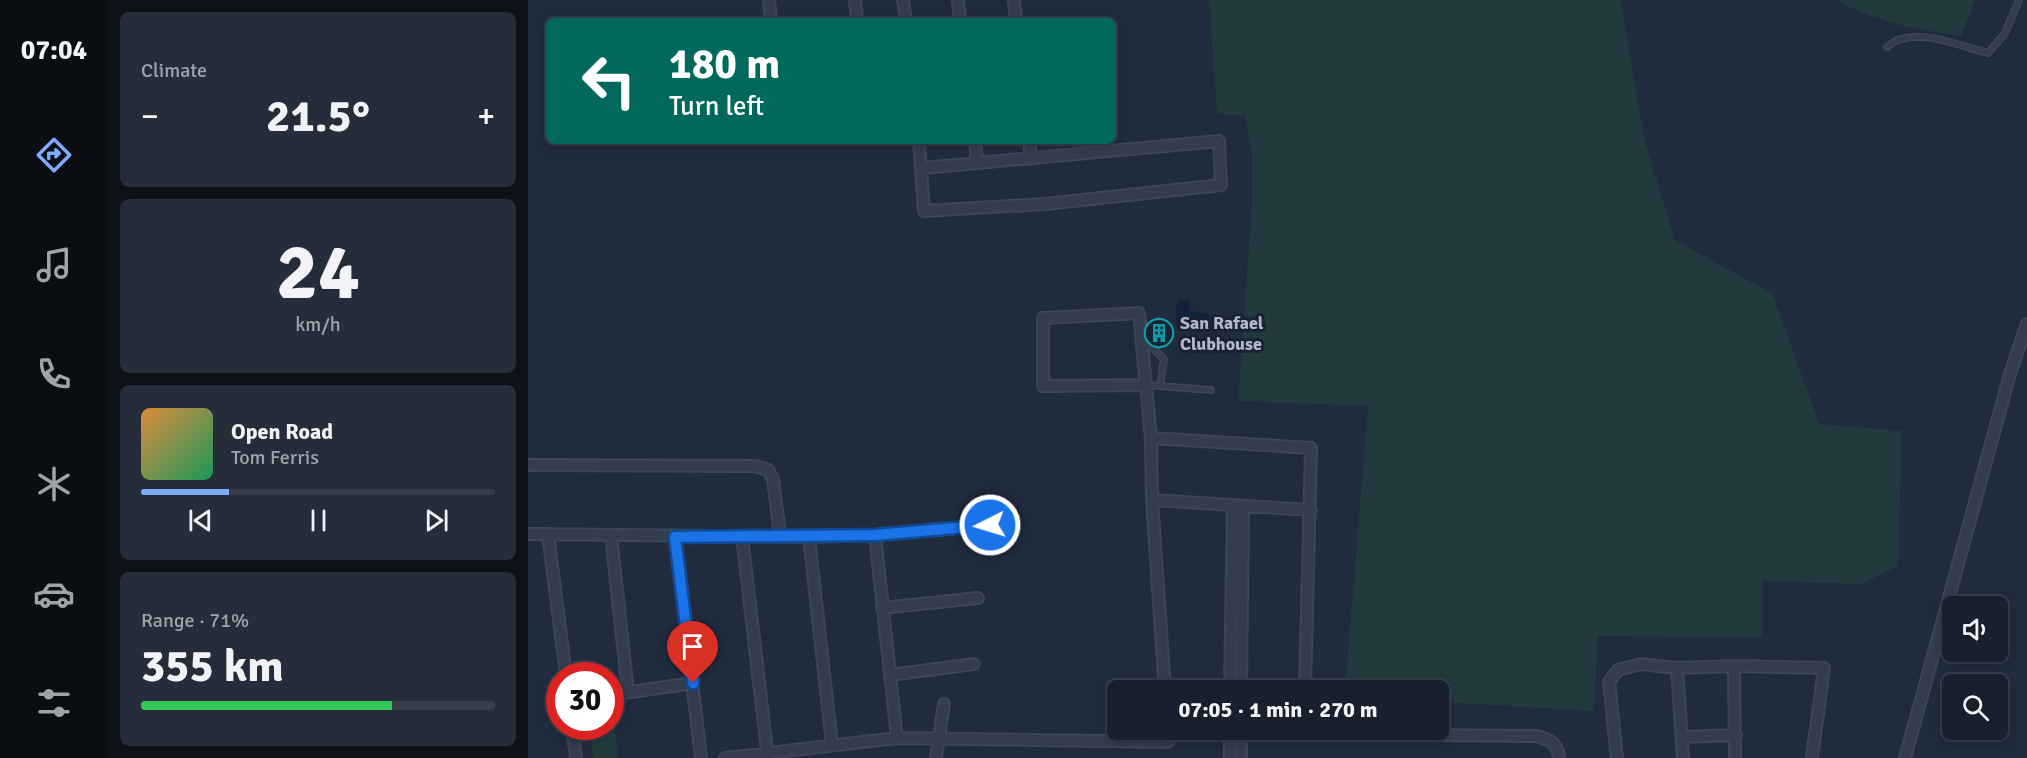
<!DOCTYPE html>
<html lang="en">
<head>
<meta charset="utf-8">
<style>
  :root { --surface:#18202e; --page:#252d3a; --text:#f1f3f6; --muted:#9fa3aa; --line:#363e4a; --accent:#7eabff }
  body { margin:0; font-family:Signika,sans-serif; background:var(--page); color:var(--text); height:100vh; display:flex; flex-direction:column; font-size:22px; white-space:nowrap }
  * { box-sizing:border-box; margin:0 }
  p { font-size:20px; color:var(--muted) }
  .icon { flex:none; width:33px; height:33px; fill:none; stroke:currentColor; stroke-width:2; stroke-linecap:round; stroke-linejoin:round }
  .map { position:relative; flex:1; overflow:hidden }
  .panel { display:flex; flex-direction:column; gap:12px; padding:12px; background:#0d1219; width:420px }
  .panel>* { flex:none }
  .hud { position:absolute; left:18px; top:18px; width:570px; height:126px; border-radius:9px; box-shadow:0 3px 9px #0003,0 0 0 2px var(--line); background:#00695c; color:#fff; overflow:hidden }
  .controls { position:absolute; left:1414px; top:596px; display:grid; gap:12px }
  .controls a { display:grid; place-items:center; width:66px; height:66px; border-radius:9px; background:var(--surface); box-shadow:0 3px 9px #0003,0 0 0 2px var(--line); font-size:30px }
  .speed { position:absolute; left:18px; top:662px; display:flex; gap:12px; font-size:30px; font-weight:700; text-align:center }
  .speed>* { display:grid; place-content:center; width:78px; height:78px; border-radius:50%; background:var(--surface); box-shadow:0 3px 9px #0003,0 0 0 2px var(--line); line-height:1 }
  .speed .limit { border:9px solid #d22; background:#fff; color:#111 }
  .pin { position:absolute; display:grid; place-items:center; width:51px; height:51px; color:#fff; margin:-62px -26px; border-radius:50% 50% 50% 0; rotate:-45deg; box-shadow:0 0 6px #0007 }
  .pin .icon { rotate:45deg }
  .me { position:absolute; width:66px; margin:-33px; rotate:265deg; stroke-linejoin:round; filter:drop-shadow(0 0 4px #0008) }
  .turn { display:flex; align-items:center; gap:21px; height:126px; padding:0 24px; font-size:27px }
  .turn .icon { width:78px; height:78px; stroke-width:2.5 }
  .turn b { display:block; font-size:42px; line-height:51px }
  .big { font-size:45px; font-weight:700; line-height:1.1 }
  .panel .tile { flex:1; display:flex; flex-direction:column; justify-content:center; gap:9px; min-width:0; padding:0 21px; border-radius:9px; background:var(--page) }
  .panel .dial { align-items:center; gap:0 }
  .dial b { font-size:78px; line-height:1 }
  .song { display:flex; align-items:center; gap:18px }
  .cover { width:72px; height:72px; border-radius:9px; background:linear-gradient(135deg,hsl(30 70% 55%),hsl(150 70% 35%)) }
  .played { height:6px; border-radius:3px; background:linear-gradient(90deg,var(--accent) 25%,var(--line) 25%) }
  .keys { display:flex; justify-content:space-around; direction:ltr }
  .heat { display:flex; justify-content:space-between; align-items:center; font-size:33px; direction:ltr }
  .charge { height:9px; border-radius:4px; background:linear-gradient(90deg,#34c759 71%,var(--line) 0) }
  .trip { position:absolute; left:579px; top:680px; width:342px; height:60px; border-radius:9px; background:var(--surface); box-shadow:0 3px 9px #0003,0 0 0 2px var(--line); font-weight:700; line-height:60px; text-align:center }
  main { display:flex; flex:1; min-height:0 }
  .tabs { display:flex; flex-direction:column; width:108px; justify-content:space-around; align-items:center; background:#0a0d12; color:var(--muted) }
  .tabs .icon { width:42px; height:42px }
  .tabs .current { color:var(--accent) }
  .tabs b { font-size:27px; color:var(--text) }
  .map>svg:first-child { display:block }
  .green { fill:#223a3e }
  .water { fill:#12223c }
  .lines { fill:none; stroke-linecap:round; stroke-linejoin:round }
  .service-casing { stroke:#3d4656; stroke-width:8 }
  .minor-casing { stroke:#3d4656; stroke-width:14 }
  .service { stroke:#343d4d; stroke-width:5 }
  .minor { stroke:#343d4d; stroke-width:10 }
  .route-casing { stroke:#114b97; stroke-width:15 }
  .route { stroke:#1a73e8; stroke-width:10 }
  .labels { text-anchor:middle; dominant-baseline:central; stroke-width:6; stroke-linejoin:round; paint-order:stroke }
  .poi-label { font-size:18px; font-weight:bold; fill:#afb8c9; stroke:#192232; text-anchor:start }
</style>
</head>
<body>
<main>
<nav class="tabs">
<b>07:04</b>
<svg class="icon current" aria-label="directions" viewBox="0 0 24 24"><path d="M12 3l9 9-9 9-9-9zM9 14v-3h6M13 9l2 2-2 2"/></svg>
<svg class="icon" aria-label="music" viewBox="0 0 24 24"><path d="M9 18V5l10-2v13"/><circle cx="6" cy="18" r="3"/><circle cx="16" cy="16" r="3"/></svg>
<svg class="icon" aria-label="phone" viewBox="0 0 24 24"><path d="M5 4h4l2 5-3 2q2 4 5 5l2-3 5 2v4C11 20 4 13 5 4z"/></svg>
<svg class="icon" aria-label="climate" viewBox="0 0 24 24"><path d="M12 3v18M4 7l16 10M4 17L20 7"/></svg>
<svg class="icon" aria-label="car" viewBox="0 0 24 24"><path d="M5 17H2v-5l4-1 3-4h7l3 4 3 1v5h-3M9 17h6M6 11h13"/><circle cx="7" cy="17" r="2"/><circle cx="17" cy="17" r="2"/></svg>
<svg class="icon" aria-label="filters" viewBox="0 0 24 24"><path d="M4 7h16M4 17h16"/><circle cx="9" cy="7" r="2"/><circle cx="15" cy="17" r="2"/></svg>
</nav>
<section class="panel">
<div class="tile"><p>Climate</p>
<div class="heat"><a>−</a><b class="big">21.5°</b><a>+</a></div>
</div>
<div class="tile dial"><b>24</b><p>km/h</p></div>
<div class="tile">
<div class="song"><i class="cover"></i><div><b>Open Road</b><p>Tom Ferris</p></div></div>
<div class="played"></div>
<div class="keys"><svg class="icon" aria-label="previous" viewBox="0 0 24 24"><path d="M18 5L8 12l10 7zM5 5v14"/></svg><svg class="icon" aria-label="pause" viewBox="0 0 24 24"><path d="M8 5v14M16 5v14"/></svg><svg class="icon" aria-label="next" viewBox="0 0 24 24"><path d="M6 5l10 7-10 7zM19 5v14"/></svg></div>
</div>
<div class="tile"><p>Range · 71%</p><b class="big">355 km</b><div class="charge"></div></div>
</section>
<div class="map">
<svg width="1499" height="758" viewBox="0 0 1499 758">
  <rect width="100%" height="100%" fill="#202b3d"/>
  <path class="green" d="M 681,0 L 1093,0 L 1117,142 L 1147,240 L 1245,294 L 1291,424 L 1374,431 L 1370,566 L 1333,584 L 1234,581 L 1234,638 L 1070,636 L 1066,711 L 911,702 L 910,690 L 817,690 L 840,406 L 710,401 L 724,202 L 724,155 L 717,115 L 689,114 Z
    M 1308,0 L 1447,0 L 1433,36 C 1391,30 1345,21 1308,0 Z
    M 85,715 L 90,758 L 65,758 L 61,726 L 82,726 L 83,716 Z"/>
  <path class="water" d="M 652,300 L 662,301 L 662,311 L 680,314 L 682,320 L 649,325 L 648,308 Z"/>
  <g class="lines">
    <g class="service-casing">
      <path id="service" d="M 1359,47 C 1385,24 1430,46 1460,53 L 1477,33 L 1491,0
        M 613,343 L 620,344 L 636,359 L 632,386
        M 617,385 L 683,390"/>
    </g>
    <g class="minor-casing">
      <path id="minor" d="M 241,0 L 243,20
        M 327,0 L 329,21
        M 375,0 L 378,21
        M 430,0 L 432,21
        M 486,0 L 488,21
        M 391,141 L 396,211 L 517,204 L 693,185 L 691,141 L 395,168
        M 447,141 L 449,161
        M 501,141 L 503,159
        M 617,385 L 515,386 L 515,318 L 611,313 L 623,438 L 624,500 L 637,690
        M 623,438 L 783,448 L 777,690
        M 0,465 L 228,466 L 240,470 L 245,479 L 252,536
        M 624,500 L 783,510
        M 0,534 L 281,537 L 347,535 L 462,525
        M 20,534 L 38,675
        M 83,535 L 100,692
        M 347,535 L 369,738
        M 214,536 L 239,751
        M 147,537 L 173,758
        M 281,537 L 304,745
        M 354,608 L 450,598
        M 1206,666 L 1207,758
        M 1149,668 L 1155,758
        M 362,675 L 446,664
        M 702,690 L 705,506
        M 713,690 L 715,507
        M 82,695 L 165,683
        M 44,726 L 48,758
        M 782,729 L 801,734 L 1009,736 C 1022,740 1030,743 1031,758
        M 1154,737 L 1208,735
        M 197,758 L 369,738 L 640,742 L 640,729
        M 408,758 L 416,704
        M 702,758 L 702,729
        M 713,758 L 713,729
        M 1089,758 L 1081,682 L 1090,670 L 1113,664 L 1149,668 L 1206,666 L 1296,668 L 1284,758
        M 1377,758 L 1482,374 L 1499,324"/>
    </g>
    <use href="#service" class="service"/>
    <use href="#minor" class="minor"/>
  </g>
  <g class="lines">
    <g class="route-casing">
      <path id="route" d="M 165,683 L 147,537 L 347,535 L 462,525"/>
    </g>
    <use href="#route" class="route"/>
  </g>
  <defs>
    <g id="building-ring" transform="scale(1.5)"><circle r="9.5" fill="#192232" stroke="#0f9aa8" stroke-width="1.5"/><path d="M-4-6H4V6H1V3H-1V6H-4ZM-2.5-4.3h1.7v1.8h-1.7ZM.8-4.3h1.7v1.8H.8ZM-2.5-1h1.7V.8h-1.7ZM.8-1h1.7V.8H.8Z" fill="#0f9aa8"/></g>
  </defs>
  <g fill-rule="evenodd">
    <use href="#building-ring" x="631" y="333"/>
  </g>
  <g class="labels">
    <g class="poi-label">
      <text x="652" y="323">San Rafael<tspan x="652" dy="21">Clubhouse</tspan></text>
    </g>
  </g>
</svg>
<div class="controls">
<a><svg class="icon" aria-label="sound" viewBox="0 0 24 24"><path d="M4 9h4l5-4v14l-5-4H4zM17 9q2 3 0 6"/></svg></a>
<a><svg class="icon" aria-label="search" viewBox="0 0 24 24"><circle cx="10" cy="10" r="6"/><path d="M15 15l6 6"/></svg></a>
</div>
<div class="speed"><div class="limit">30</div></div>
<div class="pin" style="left:165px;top:683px;background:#d93025"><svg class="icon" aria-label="arrive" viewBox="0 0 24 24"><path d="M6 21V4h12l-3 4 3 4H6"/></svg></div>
<svg class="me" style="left:462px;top:525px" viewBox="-20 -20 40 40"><circle r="17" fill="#1a73e8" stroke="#fff" stroke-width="3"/><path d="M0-11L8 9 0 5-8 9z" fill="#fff"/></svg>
<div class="trip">07:05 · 1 min · 270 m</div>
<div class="hud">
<div class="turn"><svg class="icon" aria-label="left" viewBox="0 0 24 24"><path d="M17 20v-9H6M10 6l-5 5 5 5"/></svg><div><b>180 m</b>Turn left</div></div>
</div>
</div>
</main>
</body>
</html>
